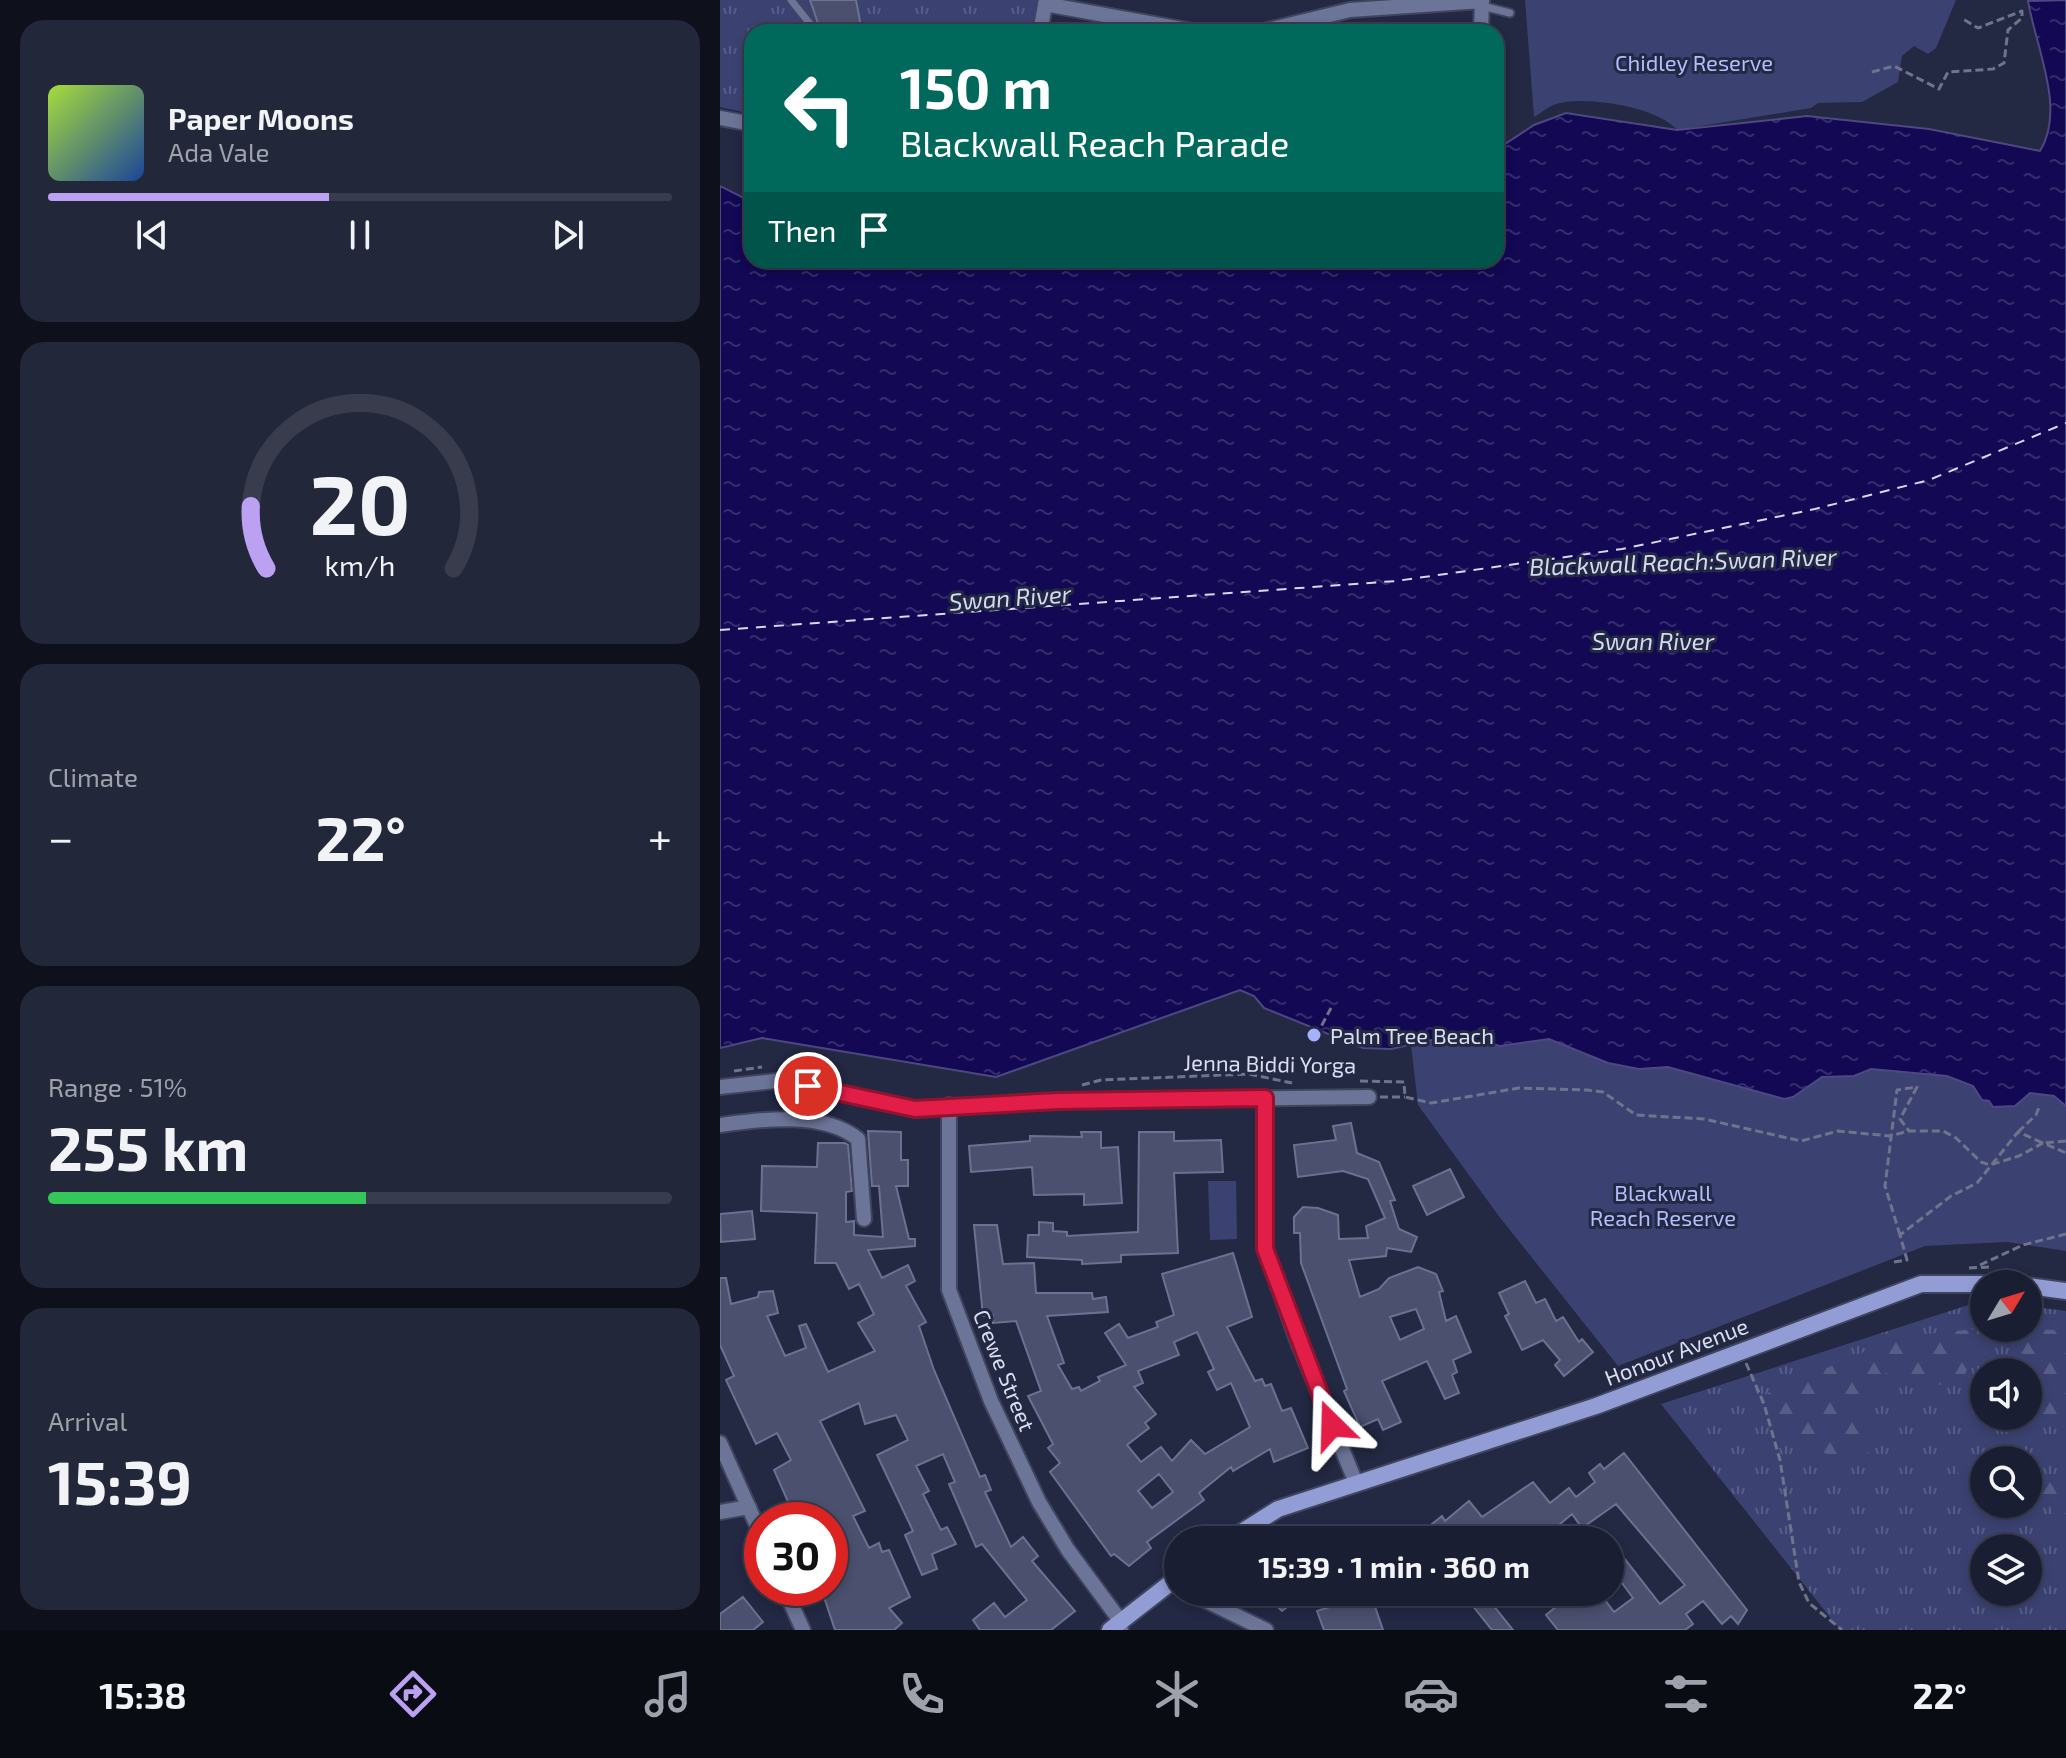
<!DOCTYPE html>
<html lang="en">
<head>
<meta charset="utf-8">
<style>
  :root { --surface:#1a1e32; --page:#23273a; --text:#f1f3f6; --muted:#9fa2ac; --line:#383c4d; --accent:#bca0f2 }
  body { margin:0; font-family:"Exo 2",sans-serif; background:var(--page); color:var(--text); height:100vh; display:flex; flex-direction:column; font-size:30px; white-space:nowrap }
  * { box-sizing:border-box; margin:0 }
  p { font-size:26px; color:var(--muted) }
  .icon { flex:none; width:44px; height:44px; fill:none; stroke:currentColor; stroke-width:2; stroke-linecap:round; stroke-linejoin:round }
  .map { position:relative; flex:1; overflow:hidden }
  .sheet { display:flex; flex-direction:column; gap:20px; padding:20px; background:#0e101c; width:720px }
  .sheet>* { flex:none }
  .guide { position:absolute; left:24px; top:24px; width:760px; height:244px; border-radius:24px; box-shadow:0 4px 12px #0003,0 0 0 2px var(--line); background:#00695c; color:#fff; overflow:hidden }
  .needle { width:52px; rotate:52deg }
  .fabs { position:absolute; left:1250px; top:1270px; display:grid; gap:16px }
  .fabs a { display:grid; place-items:center; width:72px; height:72px; border-radius:50%; background:var(--surface); box-shadow:0 4px 12px #0003,0 0 0 2px var(--line); font-size:40px }
  .speed { position:absolute; left:24px; top:1502px; display:flex; gap:16px; font-size:40px; font-weight:700; text-align:center }
  .speed>* { display:grid; place-content:center; width:104px; height:104px; border-radius:50%; background:var(--surface); box-shadow:0 4px 12px #0003,0 0 0 2px var(--line); line-height:1 }
  .speed .limit { border:12px solid #d22; background:#fff; color:#111 }
  .pin { position:absolute; display:grid; place-items:center; width:68px; height:68px; color:#fff; margin:-34px; border:4px solid #fff; border-radius:50%; box-shadow:0 2px 8px #0007 }
  .me { position:absolute; width:88px; margin:-44px; rotate:338deg; stroke-linejoin:round; filter:drop-shadow(0 0 6px #0008) }
  .turn { display:flex; align-items:center; gap:28px; height:168px; padding:0 24px; font-size:36px }
  .turn .icon { width:104px; height:104px; stroke-width:2.5 }
  .turn b { display:block; font-size:56px; line-height:68px }
  .then { display:flex; align-items:center; height:76px; padding:0 24px; background:#0003; gap:16px; font-size:30px }
  .big { font-size:60px; font-weight:700; line-height:1.1 }
  .sheet .card { flex:1; display:flex; flex-direction:column; justify-content:center; gap:12px; min-width:0; padding:0 28px; border-radius:24px; background:var(--page) }
  .sheet .dial { align-items:center; gap:0 }
  .dial svg { height:208px; overflow:visible; fill:none; stroke:var(--line); stroke-width:7; stroke-linecap:round; text-anchor:middle }
  .dial text { fill:var(--text); stroke:none }
  .song { display:flex; align-items:center; gap:24px }
  .cover { width:96px; height:96px; border-radius:12px; background:linear-gradient(135deg,hsl(80 70% 55%),hsl(220 70% 35%)) }
  .played { height:8px; border-radius:4px; background:linear-gradient(90deg,var(--accent) 45%,var(--line) 45%) }
  .keys { display:flex; justify-content:space-around; direction:ltr }
  .heat { display:flex; justify-content:space-between; align-items:center; font-size:44px; direction:ltr }
  .charge { height:12px; border-radius:6px; background:linear-gradient(90deg,#34c759 51%,var(--line) 0) }
  .trip { position:absolute; left:444px; top:1526px; width:460px; height:80px; border-radius:40px; background:var(--surface); box-shadow:0 4px 12px #0003,0 0 0 2px var(--line); font-weight:700; line-height:80px; text-align:center }
  .tabs { display:flex; height:128px; justify-content:space-around; align-items:center; background:#0a0c14; color:var(--muted) }
  .tabs .icon { width:56px; height:56px }
  .tabs .on { color:var(--accent) }
  .tabs b { font-size:36px; color:var(--text) }
  main { display:flex; flex:1; min-height:0 }
  .map>svg:first-child { display:block }
  .grass { fill:url(#grass-tufts); fill-rule:evenodd }
  .forest { fill:url(#forest-firs) }
  .park { fill:#3b4271 }
  .water { fill:url(#water-ripples); stroke:#4e4882; stroke-width:2 }
  .lines { fill:none; stroke-linecap:round; stroke-linejoin:round }
  .ferry { stroke:#d5daf0; stroke-width:2; stroke-dasharray:10 8; stroke-linecap:butt }
  .building { fill:#4a506d; stroke:#6b7191; stroke-width:2; fill-rule:evenodd }
  .lane-casing { stroke:#40455f; stroke-width:11 }
  .street-casing { stroke:#40455f; stroke-width:18 }
  .secondary-casing { stroke:#40455f; stroke-width:20 }
  .path { stroke:#6f748b; stroke-width:3; stroke-dasharray:8 4; stroke-linecap:butt }
  .lane { stroke:#6c7497; stroke-width:7 }
  .street { stroke:#6c7497; stroke-width:14 }
  .secondary { stroke:#929dd6; stroke-width:16 }
  .route-casing { stroke:#92132f; stroke-width:20 }
  .route { stroke:#e11d48; stroke-width:14 }
  .poi-dot { fill:#a4b2fc; stroke:#232843; stroke-width:3 }
  .labels { text-anchor:middle; dominant-baseline:central; stroke-width:6; stroke-linejoin:round; paint-order:stroke }
  .park-label { font-size:22px; fill:#b1bdfe; stroke:#232843 }
  .poi-label { font-size:22px; fill:#dadef0; stroke:#232843; text-anchor:start }
  .street-label { font-size:22px; fill:#dadef0; stroke:#232843 }
  .water-label { font-size:24px; font-style:italic; fill:#d5daf0; stroke:#232843 }
</style>
</head>
<body>
<main>
<section class="sheet">
<div class="card">
<div class="song"><i class="cover"></i><div><b>Paper Moons</b><p>Ada Vale</p></div></div>
<div class="played"></div>
<div class="keys"><svg class="icon" aria-label="previous" viewBox="0 0 24 24"><path d="M18 5L8 12l10 7zM5 5v14"/></svg><svg class="icon" aria-label="pause" viewBox="0 0 24 24"><path d="M8 5v14M16 5v14"/></svg><svg class="icon" aria-label="next" viewBox="0 0 24 24"><path d="M6 5l10 7-10 7zM19 5v14"/></svg></div>
</div>
<div class="card dial"><svg viewBox="0 0 100 80">
<path d="M14 69A42 42 0 1 1 86 69"/>
<path d="M14 69A42 42 0 0 1 8 45" stroke="#bca0f2"/>
<text x="50" y="56" font-size="32" font-weight="700">20</text>
<text x="50" y="72" font-size="11">km/h</text>
</svg></div>
<div class="card"><p>Climate</p>
<div class="heat"><a>−</a><b class="big">22°</b><a>+</a></div>
</div>
<div class="card"><p>Range · 51%</p><b class="big">255 km</b><div class="charge"></div></div>
<div class="card"><p>Arrival</p><b class="big">15:39</b></div>
</section>
<div class="map">
<svg width="1346" height="1630" viewBox="0 0 1346 1630">
  <defs>
    <pattern id="grass-tufts" width="24" height="20" patternUnits="userSpaceOnUse" patternTransform="scale(2)"><rect width="24" height="20" fill="#3b4271"/><path d="M3 7l-1-3M5 7V3M7 7l1-3M15 17l-1-3M17 17v-4M19 17l1-3" fill="none" stroke="#575d86"/></pattern>
    <pattern id="forest-firs" width="22" height="20" patternUnits="userSpaceOnUse" patternTransform="scale(2)"><rect width="22" height="20" fill="#3b4271"/><path d="M5 1l3.5 6h-7zM16 11l3.5 6h-7z" fill="#575d86"/></pattern>
    <pattern id="water-ripples" width="26" height="14" patternUnits="userSpaceOnUse" patternTransform="scale(2)"><rect width="26" height="14" fill="#120853"/><path d="M2 4q2-2 4 0t4 0M15 11q2-2 4 0t4 0" fill="none" stroke="#342c6c"/></pattern>
  </defs>
  <rect width="100%" height="100%" fill="#232843"/>
  <path class="grass" d="M 0,0 L 318,0 L 312,32 L 32,32 L 32,114 L 0,107 Z
    M 1261,1301 L 1264,1328 L 1308,1328 L 1308,1306 L 1346,1311 L 1346,1630 L 1120,1630 L 941,1404 ZM 1264,1372 L 1308,1372 L 1308,1416 L 1264,1416 ZM 1264,1460 L 1308,1460 L 1308,1504 L 1264,1504 ZM 1264,1548 L 1308,1548 L 1308,1592 L 1264,1592 Z"/>
  <path class="forest" d="M 1255,1329 L 1255,1356 L 1242,1379 L 1214,1386 L 1176,1371 L 1152,1376 L 1142,1401 L 1151,1438 L 1146,1465 C 1116,1453 1070,1453 1052,1418 C 1049,1412 1049,1400 1048,1393 L 1179,1337 Z
    M 1277,1329 L 1346,1330 L 1346,1432 L 1298,1416 L 1308,1416 L 1307,1372 L 1310,1367 L 1288,1347 Z
    M 1246,1459 L 1264,1461 L 1264,1496 L 1244,1483 L 1237,1471 Z
    M 1308,1470 L 1346,1482 L 1346,1520 L 1335,1516 L 1322,1493 L 1308,1493 Z"/>
  <path class="park" d="M 805,0 L 1236,0 L 1216,48 L 1208,54 L 1194,46 L 1182,56 L 1178,82 L 1142,102 L 1098,103 L 1091,108 L 957,130 C 939,107 864,95 836,104 C 829,106 821,113 814,117 Z
    M 734,1035 L 780,1046 L 829,1039 L 888,1063 L 919,1069 L 948,1066 L 1064,1099 L 1074,1097 L 1102,1077 L 1134,1076 L 1151,1069 L 1227,1076 L 1253,1086 L 1269,1101 L 1295,1106 L 1310,1093 L 1334,1096 L 1346,1106 L 1346,1251 L 1287,1242 L 1205,1246 L 898,1366 L 778,1215 L 698,1105 L 691,1045 Z
    M 488,1181 L 516,1181 L 517,1239 L 490,1240 Z"/>
  <path class="water" d="M 1346,0 L 1346,1106 L 1334,1096 L 1310,1093 L 1295,1106 L 1273,1107 L 1269,1101 L 1262,1100 L 1253,1086 L 1227,1076 L 1151,1069 L 1134,1076 L 1102,1077 L 1073,1097 L 1064,1099 L 948,1067 L 919,1069 L 888,1063 L 829,1039 L 780,1046 L 734,1035 L 671,1049 L 643,1048 L 544,1008 L 534,996 L 520,990 L 276,1077 L 42,1038 L 0,1048 L 0,186 L 32,202 L 32,260 L 776,260 L 776,150 L 814,125 L 846,113 L 957,130 L 1087,116 L 1209,129 L 1320,151 C 1346,109 1316,48 1308,1 Z"/>
  <g class="lines">
    <path class="ferry" d="M 0,630 L 676,581 L 902,549 L 1095,509 L 1209,480 L 1346,423"/>
  </g>
  <path class="building" d="M 90,0 L 136,0 L 142,32 L 101,32 Z
    M 631,1123 L 637,1153 L 659,1162 L 675,1200 L 670,1201 L 679,1229 L 697,1237 L 691,1252 L 667,1248 L 666,1256 L 629,1260 L 640,1297 L 659,1289 L 669,1278 L 698,1267 L 716,1274 L 723,1291 L 719,1292 L 726,1321 L 736,1316 L 751,1352 L 733,1360 L 737,1372 L 732,1375 L 739,1393 L 725,1399 L 707,1361 L 662,1381 L 681,1422 L 663,1430 L 658,1419 L 640,1427 L 624,1391 L 627,1389 L 581,1263 L 580,1233 L 574,1233 L 574,1217 L 583,1207 L 598,1208 L 618,1215 L 619,1239 L 648,1238 L 646,1226 L 665,1218 L 648,1179 L 623,1171 L 578,1177 L 574,1145 L 616,1140 L 613,1126 ZM 696,1309 L 704,1329 L 680,1340 L 670,1317 Z
    M 148,1131 L 181,1132 L 181,1160 L 188,1160 L 188,1186 L 176,1186 L 189,1239 L 195,1239 L 195,1246 L 148,1250 L 162,1278 L 188,1265 L 195,1281 L 186,1286 L 206,1322 L 199,1326 L 214,1370 L 260,1477 L 265,1475 L 271,1490 L 265,1492 L 291,1547 L 303,1537 L 318,1556 L 312,1561 L 355,1611 L 331,1630 L 260,1630 L 253,1620 L 274,1603 L 285,1617 L 307,1600 L 262,1544 L 256,1547 L 229,1484 L 235,1482 L 223,1454 L 196,1466 L 209,1491 L 203,1494 L 221,1530 L 227,1527 L 236,1544 L 212,1554 L 217,1569 L 202,1575 L 185,1535 L 193,1531 L 157,1455 L 188,1440 L 176,1415 L 145,1424 L 139,1403 L 100,1421 L 145,1511 L 133,1516 L 149,1548 L 159,1543 L 162,1552 L 169,1550 L 190,1597 L 169,1608 L 182,1623 L 174,1630 L 115,1630 L 101,1588 L 110,1588 L 110,1520 L 76,1520 L 54,1470 L 71,1460 L 57,1433 L 36,1444 L 6,1380 L 14,1376 L 0,1345 L 0,1278 L 6,1278 L 11,1304 L 38,1297 L 39,1292 L 53,1291 L 58,1313 L 47,1316 L 65,1356 L 86,1348 L 79,1326 L 86,1324 L 108,1372 L 155,1351 L 138,1323 L 154,1314 L 139,1284 L 129,1289 L 116,1263 L 95,1263 L 97,1213 L 41,1211 L 42,1166 L 97,1167 L 98,1143 L 125,1143 L 128,1145 L 132,1191 L 126,1192 L 126,1222 L 134,1221 L 134,1235 L 163,1237 L 159,1186 L 152,1186 Z
    M 361,1132 L 381,1132 L 381,1148 L 398,1147 L 402,1203 L 364,1205 L 364,1194 L 314,1195 L 312,1167 L 251,1172 L 249,1146 L 310,1141 L 310,1136 L 362,1137 Z
    M 419,1132 L 454,1132 L 454,1141 L 501,1140 L 503,1172 L 454,1173 L 458,1253 L 401,1255 L 401,1262 L 362,1264 L 362,1260 L 307,1257 L 308,1235 L 319,1235 L 319,1222 L 333,1223 L 333,1231 L 347,1232 L 347,1236 L 418,1232 Z
    M 730,1169 L 744,1197 L 707,1215 L 693,1186 Z
    M 32,1211 L 35,1239 L 1,1242 L 0,1214 Z
    M 254,1225 L 277,1225 L 283,1264 L 314,1263 L 316,1293 L 372,1293 L 373,1299 L 386,1297 L 388,1312 L 327,1316 L 344,1363 L 338,1365 L 352,1389 L 359,1387 L 361,1391 L 380,1381 L 378,1377 L 406,1365 L 385,1333 L 399,1324 L 408,1338 L 438,1327 L 436,1322 L 454,1315 L 442,1274 L 513,1253 L 532,1317 L 507,1327 L 535,1381 L 542,1379 L 545,1386 L 551,1384 L 562,1411 L 571,1408 L 588,1448 L 554,1462 L 550,1449 L 513,1471 L 511,1467 L 479,1493 L 484,1500 L 427,1542 L 431,1548 L 409,1566 L 394,1554 L 391,1556 L 330,1472 L 340,1463 L 328,1448 L 333,1444 L 308,1396 L 321,1391 L 296,1321 L 273,1323 L 273,1315 L 263,1316 ZM 477,1332 L 494,1369 L 488,1372 L 497,1390 L 511,1383 L 530,1427 L 485,1454 L 471,1440 L 452,1461 L 441,1447 L 421,1462 L 407,1445 L 429,1428 L 425,1423 L 436,1414 L 414,1387 L 423,1383 L 418,1371 L 459,1355 L 454,1342 ZM 439,1474 L 453,1492 L 432,1508 L 418,1491 Z
    M 805,1281 L 816,1303 L 825,1299 L 836,1321 L 843,1317 L 859,1342 L 862,1339 L 873,1352 L 844,1376 L 835,1365 L 840,1360 L 823,1340 L 802,1350 L 785,1316 L 789,1314 L 779,1293 Z
    M 904,1453 L 1027,1610 L 1018,1624 L 1011,1616 L 1002,1624 L 983,1601 L 966,1614 L 973,1624 L 965,1630 L 838,1630 L 826,1615 L 854,1592 L 879,1592 L 894,1612 L 913,1598 L 891,1568 L 904,1558 L 940,1604 L 965,1585 L 896,1504 L 862,1528 L 852,1514 L 821,1540 L 817,1536 L 811,1540 L 692,1540 L 722,1516 L 725,1521 L 749,1501 L 762,1517 L 813,1482 L 830,1503 L 849,1488 L 856,1497 L 875,1482 L 869,1473 L 880,1464 L 884,1469 Z
    M 542,1592 L 586,1592 L 562,1611 Z
    M 620,1592 L 650,1592 L 663,1630 L 604,1630 L 597,1611 L 626,1602 Z
    M 765,1595 L 793,1630 L 772,1630 L 752,1605 Z
    M 23,1597 L 43,1622 L 33,1630 L 0,1630 L 0,1614 Z"/>
  <g class="lines">
    <g class="lane-casing">
      <path id="lane" d="M 71,0 L 95,30
        M 762,6 L 790,13"/>
    </g>
    <g class="street-casing">
      <path id="street" d="M 325,4 L 478,32
        M 320,32 L 326,0
        M 540,32 L 630,10 L 762,1
        M 761,32 L 762,0
        M 0,118 L 32,124
        M 0,1087 L 65,1080 L 195,1109 L 338,1101 L 649,1097
        M 545,1098 L 545,1249 L 576,1337 L 636,1483
        M 229,1105 L 229,1290 L 271,1401 L 319,1502 L 348,1550 L 396,1615 L 401,1630
        M 0,1125 C 43,1119 103,1111 138,1139 L 144,1219
        M 0,1443 L 42,1537
        M 0,1512 L 29,1507
        M 64,1588 L 83,1630
        M 468,1592 L 546,1630"/>
    </g>
    <g class="secondary-casing">
      <path id="secondary" d="M 1308,1286 L 1346,1291
        M 509,1540 L 558,1509 L 876,1406 L 1201,1284 L 1296,1284
        M 390,1630 L 458,1577"/>
    </g>
    <path class="path" d="M 1152,72 L 1174,66 L 1219,89 L 1228,72 L 1273,69 L 1284,63 L 1288,30 L 1302,18 L 1302,11 L 1258,28 L 1243,19
      M 596,1036 L 611,1008
      M 14,1071 L 42,1067
      M 640,1081 L 684,1082 L 685,1097 L 711,1103 L 799,1088 L 867,1090 L 883,1092 L 916,1115 L 984,1119 L 1081,1141 L 1118,1131 L 1170,1136 L 1189,1131 L 1223,1131 L 1236,1138 L 1261,1162 L 1270,1165 L 1299,1156 L 1323,1143 L 1346,1153
      M 362,1085 L 381,1080 L 529,1074 L 572,1083
      M 660,1097 L 685,1097
      M 1298,1132 L 1316,1115 L 1320,1105
      M 1180,1235 L 1165,1186 L 1177,1090 L 1197,1087 L 1180,1119 L 1189,1131
      M 1174,1262 L 1187,1260 L 1180,1235 L 1231,1196 L 1257,1183 L 1298,1132 L 1323,1143 L 1346,1141
      M 1260,1265 L 1303,1245 L 1346,1234
      M 1249,1268 L 1269,1267
      M 1026,1363 L 1044,1404 L 1060,1460 L 1079,1582 L 1089,1603 L 1122,1630"/>
    <use href="#lane" class="lane"/>
    <use href="#street" class="street"/>
    <use href="#secondary" class="secondary"/>
  </g>
  <g class="lines">
    <g class="route-casing">
      <path id="route" d="M 88,1086 L 195,1109 L 338,1101 L 545,1098 L 545,1249 L 612,1425"/>
    </g>
    <use href="#route" class="route"/>
  </g>
  <circle class="poi-dot" cx="594" cy="1035" r="8"/>
  <g class="labels">
    <g class="park-label">
      <text x="974" y="62">Chidley Reserve</text>
      <text x="943" y="1192">Blackwall<tspan x="943" dy="25">Reach Reserve</tspan></text>
    </g>
    <g class="poi-label">
      <text x="610" y="1035">Palm Tree Beach</text>
    </g>
    <g class="street-label">
      <text transform="translate(550 1063) rotate(1)">Jenna Biddi Yorga</text>
      <text transform="translate(956 1351) rotate(-21)">Honour Avenue</text>
      <text transform="translate(285 1370) rotate(68)">Crewe Street</text>
    </g>
    <g class="water-label">
      <text transform="translate(963 561) rotate(-2)">Blackwall Reach:Swan River</text>
      <text transform="translate(290 597) rotate(-4)">Swan River</text>
      <text x="933" y="640">Swan River</text>
    </g>
  </g>
</svg>
<div class="fabs">
<a><svg class="needle" viewBox="-14 -14 28 28"><path d="M0-13l5 13h-10z" fill="#e53935"/><path d="M0 13l5-13h-10z" fill="#9fa2ac"/></svg></a>
<a><svg class="icon" aria-label="sound" viewBox="0 0 24 24"><path d="M4 9h4l5-4v14l-5-4H4zM17 9q2 3 0 6"/></svg></a>
<a><svg class="icon" aria-label="search" viewBox="0 0 24 24"><circle cx="10" cy="10" r="6"/><path d="M15 15l6 6"/></svg></a>
<a><svg class="icon" aria-label="layers" viewBox="0 0 24 24"><path d="M12 4l9 5-9 5-9-5zM3 14l9 5 9-5"/></svg></a>
</div>
<div class="speed"><div class="limit">30</div></div>
<div class="pin" style="left:88px;top:1086px;background:#d93025"><svg class="icon" aria-label="arrive" viewBox="0 0 24 24"><path d="M6 21V4h12l-3 4 3 4H6"/></svg></div>
<svg class="me" style="left:612px;top:1425px" viewBox="-20 -20 40 40"><path d="M0-17L14 15 0 8-14 15z" fill="#e11d48" stroke="#fff" stroke-width="4"/></svg>
<div class="trip">15:39 · 1 min · 360 m</div>
<div class="guide">
<div class="turn"><svg class="icon" aria-label="left" viewBox="0 0 24 24"><path d="M17 20v-9H6M10 6l-5 5 5 5"/></svg><div><b>150 m</b>Blackwall Reach Parade</div></div>
<div class="then">Then<svg class="icon" aria-label="arrive" viewBox="0 0 24 24"><path d="M6 21V4h12l-3 4 3 4H6"/></svg></div>
</div>
</div>
</main>
<nav class="tabs">
<b>15:38</b>
<svg class="icon on" aria-label="directions" viewBox="0 0 24 24"><path d="M12 3l9 9-9 9-9-9zM9 14v-3h6M13 9l2 2-2 2"/></svg>
<svg class="icon" aria-label="music" viewBox="0 0 24 24"><path d="M9 18V5l10-2v13"/><circle cx="6" cy="18" r="3"/><circle cx="16" cy="16" r="3"/></svg>
<svg class="icon" aria-label="phone" viewBox="0 0 24 24"><path d="M5 4h4l2 5-3 2q2 4 5 5l2-3 5 2v4C11 20 4 13 5 4z"/></svg>
<svg class="icon" aria-label="climate" viewBox="0 0 24 24"><path d="M12 3v18M4 7l16 10M4 17L20 7"/></svg>
<svg class="icon" aria-label="car" viewBox="0 0 24 24"><path d="M5 17H2v-5l4-1 3-4h7l3 4 3 1v5h-3M9 17h6M6 11h13"/><circle cx="7" cy="17" r="2"/><circle cx="17" cy="17" r="2"/></svg>
<svg class="icon" aria-label="filters" viewBox="0 0 24 24"><path d="M4 7h16M4 17h16"/><circle cx="9" cy="7" r="2"/><circle cx="15" cy="17" r="2"/></svg>
<b>22°</b>
</nav>
</body>
</html>
